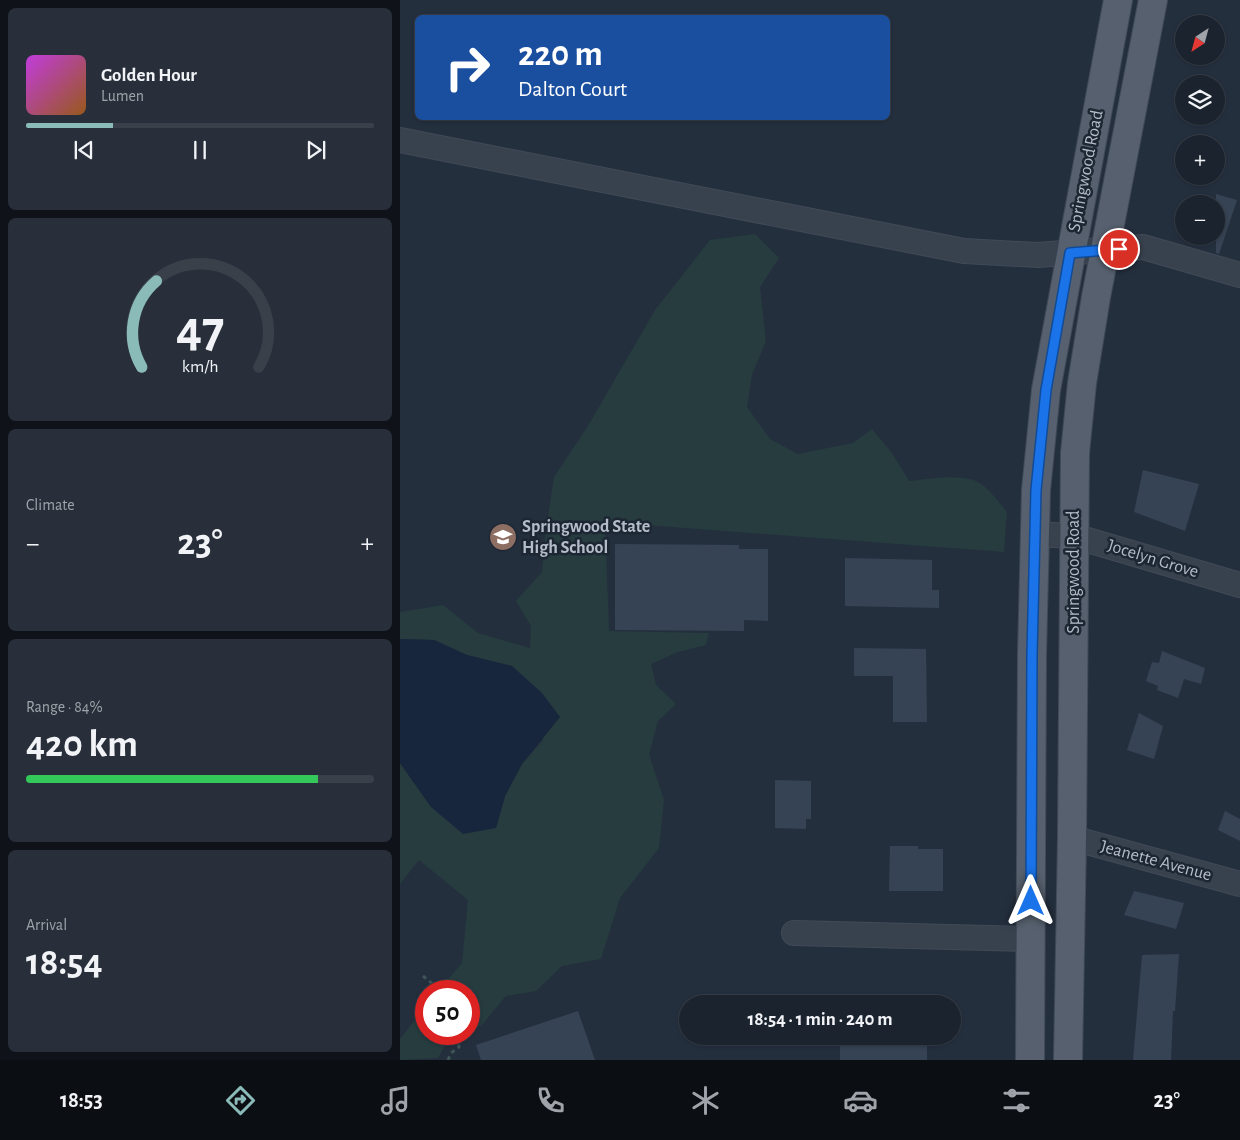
<!DOCTYPE html>
<html lang="en">
<head>
<meta charset="utf-8">
<style>
  :root { --surface:#1b232e; --page:#282f3a; --text:#f1f3f6; --muted:#a0a4aa; --line:#39404a; --accent:#8bbbb9 }
  body { margin:0; font-family:"Alegreya Sans",sans-serif; background:var(--page); color:var(--text); height:100vh; display:flex; flex-direction:column; font-size:19px; white-space:nowrap }
  * { box-sizing:border-box; margin:0 }
  p { font-size:16px; color:var(--muted) }
  .icon { flex:none; width:28px; height:28px; fill:none; stroke:currentColor; stroke-width:2; stroke-linecap:round; stroke-linejoin:round }
  .map { position:relative; flex:1; overflow:hidden }
  .drawer { display:flex; flex-direction:column; gap:8px; padding:8px; background:#0f1319; width:400px }
  .drawer>* { flex:none }
  .banner { position:absolute; left:15px; top:15px; width:475px; height:105px; border-radius:8px; box-shadow:0 1px 4px #0004,0 0 0 1px var(--line); background:#1a4fa0; color:#fff; overflow:hidden }
  .needle { width:32px; rotate:216deg }
  .tools { position:absolute; left:775px; top:15px; display:grid; gap:10px }
  .tools a { display:grid; place-items:center; width:50px; height:50px; border-radius:50%; background:var(--surface); box-shadow:0 1px 4px #0004,0 0 0 1px var(--line); font-size:25px }
  .speed { position:absolute; left:15px; top:980px; display:flex; gap:10px; font-size:25px; font-weight:700; text-align:center }
  .speed>* { display:grid; place-content:center; width:65px; height:65px; border-radius:50%; background:var(--surface); box-shadow:0 1px 4px #0004,0 0 0 1px var(--line); line-height:1 }
  .speed .limit { border:8px solid #d22; background:#fff; color:#111 }
  .pin { position:absolute; display:grid; place-items:center; width:42px; height:42px; color:#fff; margin:-21px; border:2px solid #fff; border-radius:50%; box-shadow:0 1px 5px #0007 }
  .me { position:absolute; width:55px; margin:-28px; rotate:0deg; stroke-linejoin:round; filter:drop-shadow(0 0 4px #0008) }
  .turn { display:flex; align-items:center; gap:18px; height:105px; padding:0 20px; font-size:22px }
  .turn .icon { width:65px; height:65px; stroke-width:2.5 }
  .turn b { display:block; font-size:35px; line-height:42px }
  .big { font-size:38px; font-weight:600; line-height:1.1 }
  .drawer .tile { flex:1; display:flex; flex-direction:column; justify-content:center; gap:8px; min-width:0; padding:0 18px; border-radius:8px; background:var(--page) }
  .drawer .dial { align-items:center; gap:0 }
  .dial svg { height:130px; overflow:visible; fill:none; stroke:var(--line); stroke-width:7; stroke-linecap:round; text-anchor:middle }
  .dial text { fill:var(--text); stroke:none }
  .song { display:flex; align-items:center; gap:15px }
  .cover { width:60px; height:60px; border-radius:8px; background:linear-gradient(135deg,hsl(290 70% 55%),hsl(30 70% 35%)) }
  .played { height:5px; border-radius:2px; background:linear-gradient(90deg,var(--accent) 25%,var(--line) 25%) }
  .keys { display:flex; justify-content:space-around; direction:ltr }
  .heat { display:flex; justify-content:space-between; align-items:center; font-size:28px; direction:ltr }
  .charge { height:8px; border-radius:4px; background:linear-gradient(90deg,#34c759 84%,var(--line) 0) }
  .trip { position:absolute; left:279px; top:995px; width:282px; height:50px; border-radius:25px; background:var(--surface); box-shadow:0 1px 4px #0004,0 0 0 1px var(--line); font-weight:600; line-height:50px; text-align:center }
  .tabs { display:flex; height:80px; justify-content:space-around; align-items:center; background:#0b0e12; color:var(--muted) }
  .tabs .icon { width:35px; height:35px }
  .tabs .selected { color:var(--accent) }
  .tabs b { font-size:22px; color:var(--text) }
  main { display:flex; flex:1; min-height:0 }
  .map>svg:first-child { display:block }
  .green { fill:#263c3f }
  .water { fill:#17263c }
  .building { fill:#364354 }
  .lines { fill:none; stroke-linecap:round; stroke-linejoin:round }
  .minor-casing { stroke:#414a57; stroke-width:26 }
  .major-casing { stroke:#414a57; stroke-width:30 }
  .path { stroke:#3f5557; stroke-width:3; stroke-dasharray:4 4; stroke-linecap:butt }
  .minor { stroke:#38414e; stroke-width:24 }
  .major { stroke:#56606e; stroke-width:28 }
  .route-casing { stroke:#114b97; stroke-width:12 }
  .route { stroke:#1a73e8; stroke-width:9 }
  .labels { text-anchor:middle; dominant-baseline:central; stroke-width:5; stroke-linejoin:round; paint-order:stroke }
  .street-label { font-size:18px; fill:#b4bcc9; stroke:#1d2633 }
  .poi-label { font-size:18px; font-weight:bold; fill:#b4bcc9; stroke:#1d2633; text-anchor:start }
</style>
</head>
<body>
<main>
<section class="drawer">
<div class="tile">
<div class="song"><i class="cover"></i><div><b>Golden Hour</b><p>Lumen</p></div></div>
<div class="played"></div>
<div class="keys"><svg class="icon" aria-label="previous" viewBox="0 0 24 24"><path d="M18 5L8 12l10 7zM5 5v14"/></svg><svg class="icon" aria-label="pause" viewBox="0 0 24 24"><path d="M8 5v14M16 5v14"/></svg><svg class="icon" aria-label="next" viewBox="0 0 24 24"><path d="M6 5l10 7-10 7zM19 5v14"/></svg></div>
</div>
<div class="tile dial"><svg viewBox="0 0 100 80">
<path d="M14 69A42 42 0 1 1 86 69"/>
<path d="M14 69A42 42 0 0 1 23 16" stroke="#8bbbb9"/>
<text x="50" y="56" font-size="32" font-weight="700">47</text>
<text x="50" y="72" font-size="11">km/h</text>
</svg></div>
<div class="tile"><p>Climate</p>
<div class="heat"><a>−</a><b class="big">23°</b><a>+</a></div>
</div>
<div class="tile"><p>Range · 84%</p><b class="big">420 km</b><div class="charge"></div></div>
<div class="tile"><p>Arrival</p><b class="big">18:54</b></div>
</section>
<div class="map">
<svg width="840" height="1060" viewBox="0 0 840 1060">
  <rect width="100%" height="100%" fill="#242f3e"/>
  <path class="green" d="M 355,234 L 379,258 L 360,287 L 366,341 L 352,375 L 347,407 L 370,439 L 398,454 L 453,443 L 472,429 L 492,453 L 509,481 C 528,479 555,474 573,480 C 585,483 599,502 607,512 L 604,552 L 205,522 L 209,631 L 309,633 L 306,645 L 278,652 L 251,664 L 256,685 L 276,704 L 258,721 L 249,754 L 264,800 L 259,848 L 220,898 L 201,959 L 162,966 L 136,991 L 106,996 L 81,1026 L 69,1027 L 69,991 L 38,991 L 62,963 L 68,900 L 19,860 L 0,884 L 0,763 L 31,807 L 96,828 L 105,796 L 122,764 L 143,740 L 112,666 L 67,655 L 34,640 L 0,639 L 0,612 L 43,605 L 78,633 L 130,648 L 131,626 L 116,601 L 142,572 L 146,530 L 154,477 L 188,426 L 255,310 L 310,240 Z
    M 26,1006 L 26,1034 L 52,1034 L 38,1058 L 0,1060 L 0,1039 Z"/>
  <path class="water" d="M 0,639 L 34,640 L 67,655 L 112,666 L 142,693 L 160,717 L 122,764 L 105,796 L 96,828 L 63,834 L 31,807 L 0,763 Z"/>
  <path class="building" d="M 816,194 L 837,200 L 819,254 L 816,253 Z
    M 743,470 L 799,484 L 785,531 L 734,512 Z
    M 215,544 L 339,545 L 339,549 L 368,549 L 368,621 L 344,620 L 344,631 L 215,630 Z
    M 445,558 L 532,560 L 532,590 L 539,590 L 539,608 L 445,606 Z
    M 454,648 L 526,649 L 527,722 L 493,722 L 493,676 L 454,676 Z
    M 762,651 L 805,668 L 801,684 L 784,679 L 778,698 L 757,690 L 758,686 L 746,681 L 752,662 L 759,663 Z
    M 739,713 L 763,726 L 754,759 L 727,750 Z
    M 375,780 L 411,781 L 411,819 L 406,819 L 406,829 L 375,828 Z
    M 825,811 L 840,819 L 840,841 L 818,830 Z
    M 490,846 L 518,846 L 518,849 L 543,849 L 543,891 L 489,891 Z
    M 734,891 L 784,903 L 776,929 L 724,915 Z
    M 779,954 L 775,1011 L 773,1011 L 771,1060 L 733,1060 L 742,955 Z
    M 178,1011 L 195,1060 L 81,1060 L 76,1045 Z
    M 440,1040 L 527,1040 L 527,1060 L 440,1060 Z"/>
  <g class="lines">
    <g class="minor-casing">
      <path id="minor" d="M 0,140 L 564,251 L 638,255 L 743,247 L 840,275
        M 635,534 L 674,536 L 840,585
        M 672,838 L 840,884
        M 394,933 L 631,939"/>
    </g>
    <g class="major-casing">
      <path id="major" d="M 630,1060 L 632,655 L 636,490 L 646,390 L 718,0
        M 668,1060 L 672,838 L 675,453 L 682,383 L 696,297 L 753,0"/>
    </g>
    <path class="path" d="M 23,976 L 41,991
      M 48,1060 L 51,1053 L 59,1047 L 57,1034"/>
    <use href="#minor" class="minor"/>
    <use href="#major" class="major"/>
  </g>
  <g class="lines">
    <g class="route-casing">
      <path id="route" d="M 631,901 L 632,655 L 636,490 L 646,390 L 670,253 L 719,249"/>
    </g>
    <use href="#route" class="route"/>
  </g>
  <defs>
    <g id="school-disc" transform="scale(1.4375)"><circle r="9.5" fill="#8d6e63" stroke="#1d2633"/><path d="M0-5L7-2L0 1L-7-2ZM-4 1L0 2.5L4 1V4Q0 6-4 4Z" fill="#fff"/></g>
  </defs>
  <g fill-rule="evenodd">
    <use href="#school-disc" x="103" y="537"/>
  </g>
  <g class="labels">
    <g class="street-label">
      <text transform="translate(686 171) rotate(-79)">Springwood Road</text>
      <text transform="translate(753 559) rotate(17)">Jocelyn Grove</text>
      <text transform="translate(674 572) rotate(-90)">Springwood Road</text>
      <text transform="translate(756 861) rotate(15)">Jeanette Avenue</text>
    </g>
    <g class="poi-label">
      <text x="122" y="527">Springwood State<tspan x="122" dy="21">High School</tspan></text>
    </g>
  </g>
</svg>
<div class="tools">
<a><svg class="needle" viewBox="-14 -14 28 28"><path d="M0-13l5 13h-10z" fill="#e53935"/><path d="M0 13l5-13h-10z" fill="#a0a4aa"/></svg></a>
<a><svg class="icon" aria-label="layers" viewBox="0 0 24 24"><path d="M12 4l9 5-9 5-9-5zM3 14l9 5 9-5"/></svg></a>
<a>+</a>
<a>−</a>
</div>
<div class="speed"><div class="limit">50</div></div>
<div class="pin" style="left:719px;top:249px;background:#d93025"><svg class="icon" aria-label="arrive" viewBox="0 0 24 24"><path d="M6 21V4h12l-3 4 3 4H6"/></svg></div>
<svg class="me" style="left:631px;top:901px" viewBox="-20 -20 40 40"><path d="M0-17L14 15 0 8-14 15z" fill="#1a73e8" stroke="#fff" stroke-width="4"/></svg>
<div class="trip">18:54 · 1 min · 240 m</div>
<div class="banner">
<div class="turn"><svg class="icon" aria-label="right" viewBox="0 0 24 24"><path d="M7 20v-9h11M14 6l5 5-5 5"/></svg><div><b>220 m</b>Dalton Court</div></div>
</div>
</div>
</main>
<nav class="tabs">
<b>18:53</b>
<svg class="icon selected" aria-label="directions" viewBox="0 0 24 24"><path d="M12 3l9 9-9 9-9-9zM9 14v-3h6M13 9l2 2-2 2"/></svg>
<svg class="icon" aria-label="music" viewBox="0 0 24 24"><path d="M9 18V5l10-2v13"/><circle cx="6" cy="18" r="3"/><circle cx="16" cy="16" r="3"/></svg>
<svg class="icon" aria-label="phone" viewBox="0 0 24 24"><path d="M5 4h4l2 5-3 2q2 4 5 5l2-3 5 2v4C11 20 4 13 5 4z"/></svg>
<svg class="icon" aria-label="climate" viewBox="0 0 24 24"><path d="M12 3v18M4 7l16 10M4 17L20 7"/></svg>
<svg class="icon" aria-label="car" viewBox="0 0 24 24"><path d="M5 17H2v-5l4-1 3-4h7l3 4 3 1v5h-3M9 17h6M6 11h13"/><circle cx="7" cy="17" r="2"/><circle cx="17" cy="17" r="2"/></svg>
<svg class="icon" aria-label="filters" viewBox="0 0 24 24"><path d="M4 7h16M4 17h16"/><circle cx="9" cy="7" r="2"/><circle cx="15" cy="17" r="2"/></svg>
<b>23°</b>
</nav>
</body>
</html>
